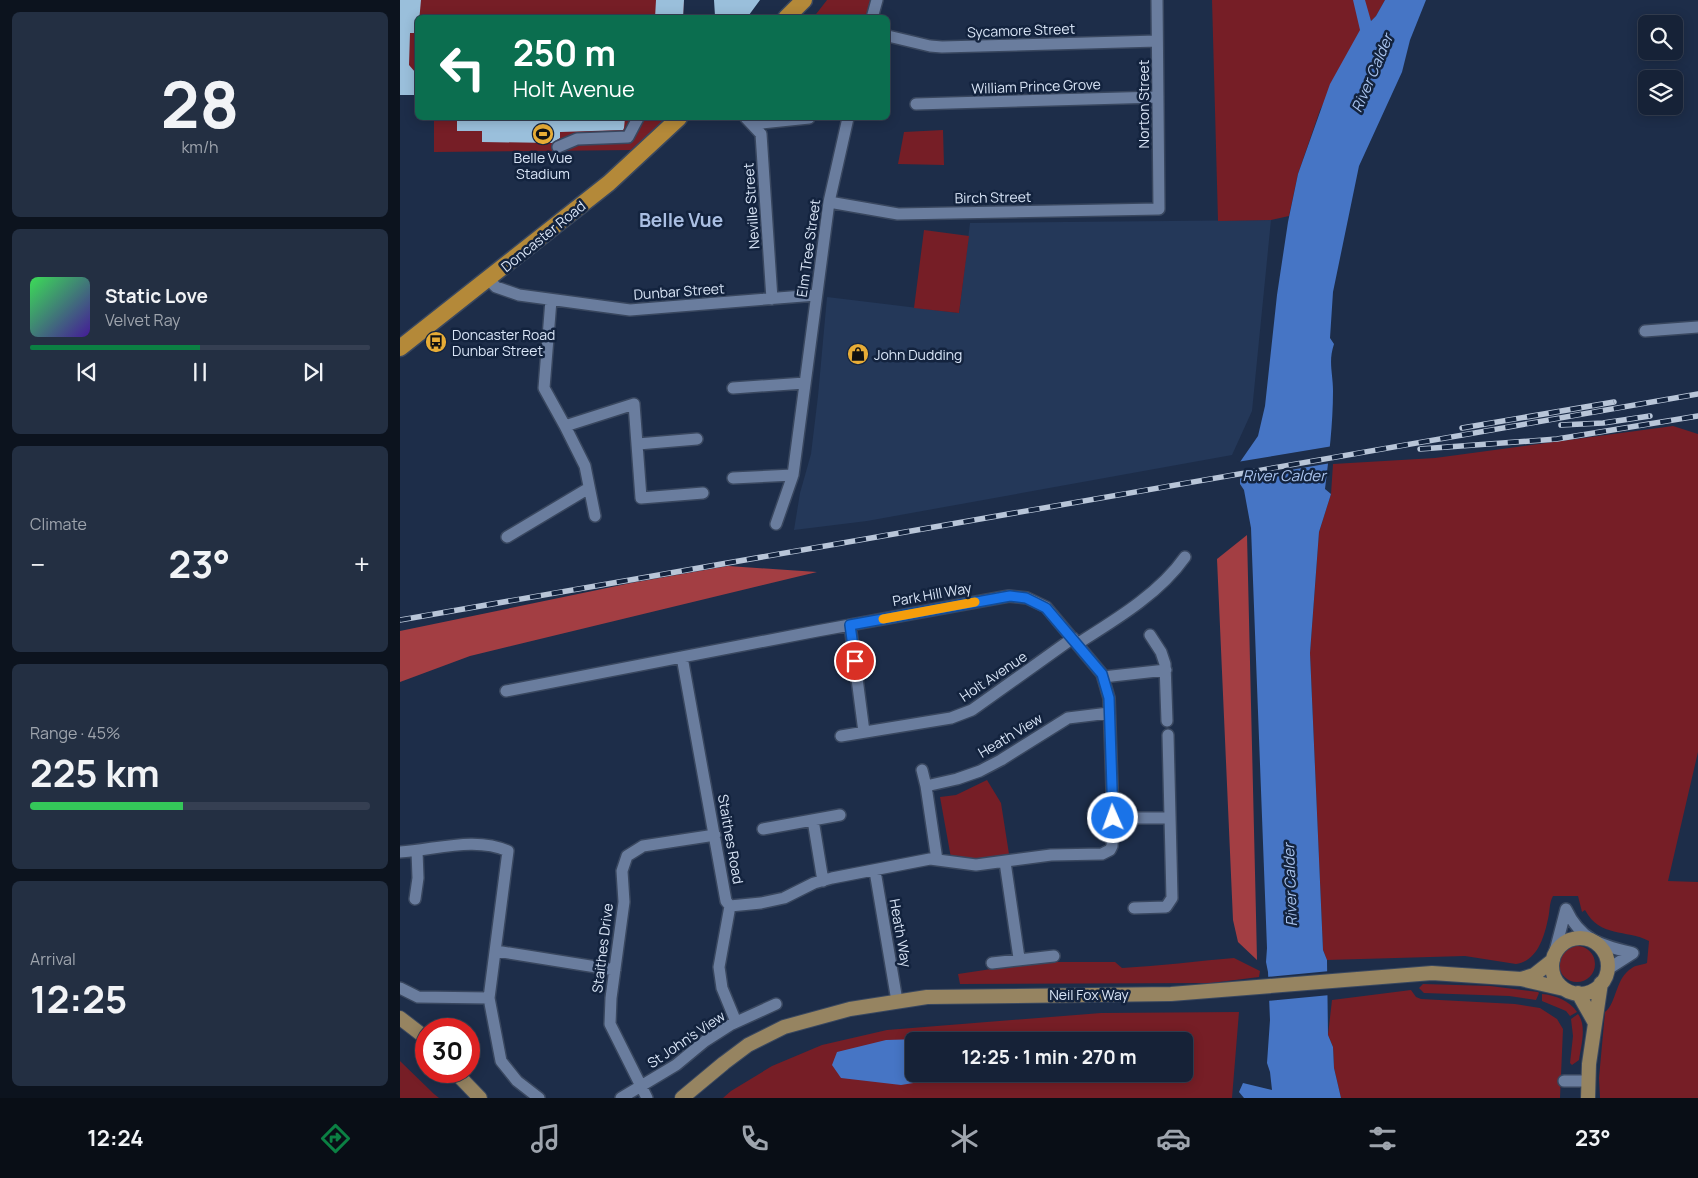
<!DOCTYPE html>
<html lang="en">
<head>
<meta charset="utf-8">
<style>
  :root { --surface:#162237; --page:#232f42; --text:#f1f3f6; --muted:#9ea4ad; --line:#353f52; --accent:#0b8043 }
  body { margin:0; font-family:Manrope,sans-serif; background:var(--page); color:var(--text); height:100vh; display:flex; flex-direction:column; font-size:19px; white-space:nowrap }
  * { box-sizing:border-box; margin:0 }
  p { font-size:16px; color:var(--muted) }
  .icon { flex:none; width:28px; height:28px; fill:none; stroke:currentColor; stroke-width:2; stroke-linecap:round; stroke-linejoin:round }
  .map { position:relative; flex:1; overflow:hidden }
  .drawer { display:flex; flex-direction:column; gap:12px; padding:12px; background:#0c131e; width:400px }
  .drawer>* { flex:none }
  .banner { position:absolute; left:15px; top:15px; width:475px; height:105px; border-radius:8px; box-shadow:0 2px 12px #0003,0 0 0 1px var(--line); background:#0b6e4f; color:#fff; overflow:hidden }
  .controls { position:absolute; left:1238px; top:15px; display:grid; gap:10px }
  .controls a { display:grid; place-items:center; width:45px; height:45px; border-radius:8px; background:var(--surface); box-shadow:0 2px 12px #0003,0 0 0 1px var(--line); font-size:25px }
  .speed { position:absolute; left:15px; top:1018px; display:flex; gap:10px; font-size:25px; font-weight:700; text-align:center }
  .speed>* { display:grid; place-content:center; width:65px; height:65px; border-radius:50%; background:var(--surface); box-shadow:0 2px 12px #0003,0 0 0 1px var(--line); line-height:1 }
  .speed .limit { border:8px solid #d22; background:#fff; color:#111 }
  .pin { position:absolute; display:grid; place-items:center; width:42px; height:42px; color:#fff; margin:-21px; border:2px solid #fff; border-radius:50%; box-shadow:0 1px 5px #0007 }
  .me { position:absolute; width:55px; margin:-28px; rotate:358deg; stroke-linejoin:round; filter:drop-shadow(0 0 4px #0008) }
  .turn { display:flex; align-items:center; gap:18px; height:105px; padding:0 15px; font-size:22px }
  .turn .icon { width:65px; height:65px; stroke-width:2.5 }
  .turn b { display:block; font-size:35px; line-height:42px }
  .big { font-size:38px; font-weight:700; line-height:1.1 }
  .drawer .card { flex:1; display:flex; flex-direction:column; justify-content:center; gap:8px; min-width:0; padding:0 18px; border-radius:8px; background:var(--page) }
  .drawer .dial { align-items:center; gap:0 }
  .dial b { font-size:65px; line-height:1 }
  .song { display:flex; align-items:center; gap:15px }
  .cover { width:60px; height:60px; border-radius:8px; background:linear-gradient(135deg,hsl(130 70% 55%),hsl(260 70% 35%)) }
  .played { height:5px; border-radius:2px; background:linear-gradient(90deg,var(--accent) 50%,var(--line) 50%) }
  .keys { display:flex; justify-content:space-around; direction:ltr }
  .heat { display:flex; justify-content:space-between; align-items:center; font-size:28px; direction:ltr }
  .charge { height:8px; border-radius:4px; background:linear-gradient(90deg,#34c759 45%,var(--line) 0) }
  .trip { position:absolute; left:505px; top:1032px; width:288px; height:50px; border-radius:8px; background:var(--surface); box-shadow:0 2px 12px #0003,0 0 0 1px var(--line); font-weight:700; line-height:50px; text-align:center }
  .menu { display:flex; height:80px; justify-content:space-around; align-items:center; background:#090e16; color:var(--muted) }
  .menu .icon { width:35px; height:35px }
  .menu .current { color:var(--accent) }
  .menu b { font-size:22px; color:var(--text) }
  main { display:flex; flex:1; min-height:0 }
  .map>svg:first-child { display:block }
  .built { fill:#243859 }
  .green { fill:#761e26; fill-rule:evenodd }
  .forest { fill:#a33e43 }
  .water { fill:#4675c5 }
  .pier { fill:#1d2d49 }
  .building { fill:#9abfdb }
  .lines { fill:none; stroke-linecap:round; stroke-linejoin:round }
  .minor-casing { stroke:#39475f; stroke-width:14 }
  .major-casing { stroke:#39475f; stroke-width:16 }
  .highway-casing { stroke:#39475f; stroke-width:19 }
  .minor { stroke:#6a7d9e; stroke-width:11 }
  .major { stroke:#968461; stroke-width:14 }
  .highway { stroke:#b48939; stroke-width:16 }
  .rail-casing { stroke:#b8c5d8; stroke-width:5.5 }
  .rail { stroke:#13233e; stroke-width:4; stroke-dasharray:11; stroke-linecap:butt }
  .route-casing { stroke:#114b97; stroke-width:12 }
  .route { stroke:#1a73e8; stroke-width:9 }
  .slow { stroke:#f59e0b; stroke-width:9 }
  .labels { text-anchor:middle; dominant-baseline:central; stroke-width:5; stroke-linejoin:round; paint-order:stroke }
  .street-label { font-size:14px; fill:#d9e5f7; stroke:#13233e }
  .poi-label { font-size:14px; fill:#d9e5f7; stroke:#13233e; text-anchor:start }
  .water-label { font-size:15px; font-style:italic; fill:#a9c3ed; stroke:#13233e }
  .district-label { font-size:19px; font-weight:bold; fill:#aabfe3; stroke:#13233e }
</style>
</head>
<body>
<main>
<section class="drawer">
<div class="card dial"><b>28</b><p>km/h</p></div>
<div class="card">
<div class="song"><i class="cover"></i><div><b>Static Love</b><p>Velvet Ray</p></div></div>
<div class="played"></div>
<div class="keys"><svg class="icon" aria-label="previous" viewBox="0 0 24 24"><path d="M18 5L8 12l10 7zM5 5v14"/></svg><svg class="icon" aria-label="pause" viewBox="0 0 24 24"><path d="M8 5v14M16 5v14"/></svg><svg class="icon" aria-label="next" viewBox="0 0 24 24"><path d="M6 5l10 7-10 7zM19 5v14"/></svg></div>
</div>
<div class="card"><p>Climate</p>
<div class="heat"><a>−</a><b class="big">23°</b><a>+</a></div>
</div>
<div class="card"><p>Range · 45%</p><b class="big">225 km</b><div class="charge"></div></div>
<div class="card"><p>Arrival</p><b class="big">12:25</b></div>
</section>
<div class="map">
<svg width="1298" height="1098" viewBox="0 0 1298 1098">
  <rect width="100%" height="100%" fill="#1d2d49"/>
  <path class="built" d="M 871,220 L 852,411 L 832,455 L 467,521 L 394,530 L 400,493 L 411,454 L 418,396 L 427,297 L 559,313 L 570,223 Z"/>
  <path class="green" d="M 0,0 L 284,0 L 283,17 L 18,18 L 17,95 L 0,95 Z
    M 427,0 L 472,0 L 468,17 L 413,18 Z
    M 812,0 L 985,0 L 976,16 L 971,21 L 969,16 L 920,110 L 898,174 L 889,216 L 871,220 L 818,221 Z
    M 34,118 L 269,118 L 236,150 L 34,152 Z
    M 543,130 L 544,165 L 498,164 L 504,132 Z
    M 524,230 L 569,236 L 559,313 L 514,308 Z
    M 1273,426 L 1298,434 L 1298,752 L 1268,881 L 1298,882 L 1298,1098 L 1200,1098 L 1199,1078 L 1205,1012 C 1217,1003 1215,978 1232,968 C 1235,965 1242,965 1247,963 L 1249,941 C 1226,929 1200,938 1185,910 L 1182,912 L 1178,896 L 1153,896 C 1149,903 1150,911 1148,919 C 1144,938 1137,961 1116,964 L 1065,956 L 927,960 L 923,950 L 910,653 L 919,532 L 931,494 L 933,464 L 1035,458 Z
    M 587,780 L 601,803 L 609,854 L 572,861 L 551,858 L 540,797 L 556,795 Z
    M1159 964a18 18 0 1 1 36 0a18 18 0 1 1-36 0Z
    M 834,958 L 860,971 L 859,977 L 811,983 L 560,984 L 558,974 L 637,962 L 715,962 L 722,968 C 760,966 797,961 834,958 Z
    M 1023,984 L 1090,986 L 1138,992 L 1139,993 L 1136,1000 L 1109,996 L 1024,993 L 1019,988 Z
    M 1011,990 L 1016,997 L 1021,999 L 1115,1004 L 1140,1008 L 1157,1019 L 1163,1029 L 1160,1098 L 941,1098 L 934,1068 L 933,1047 L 928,1035 L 932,1000 Z
    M 1142,994 C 1155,995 1170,1001 1177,1012 L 1170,1016 L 1166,1011 L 1142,1001 Z
    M 839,1012 L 832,1098 L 323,1098 L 331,1091 L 372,1066 L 422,1045 L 487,1030 L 701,1013 ZM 514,1041 L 784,1041 L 784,1074 L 514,1074 Z
    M 1178,1014 C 1187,1026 1181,1046 1179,1060 L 1172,1065 L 1170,1063 L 1173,1036 L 1171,1019 Z
    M 0,1061 L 34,1094 L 39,1098 L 0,1098 Z"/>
  <path class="forest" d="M 847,535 L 856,915 L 857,960 L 838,942 L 833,920 L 817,559 Z
    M 328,566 L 417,572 L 70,656 L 0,682 L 0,631 L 231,583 Z"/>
  <path class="water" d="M 953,0 L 965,0 L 971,21 L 976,16 L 985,0 L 1026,0 L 1010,40 L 1002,72 L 959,166 L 933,292 L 930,338 L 934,344 C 928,362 933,373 933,391 C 933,424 929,456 925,489 L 931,494 L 919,532 L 910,653 L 923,950 L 927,960 L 928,1035 L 933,1047 L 934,1068 L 941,1098 L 844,1098 L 839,1092 L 843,1083 L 872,1090 L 870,1072 L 867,1063 L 870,1020 L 868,972 L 866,962 L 867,948 L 851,528 L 844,490 L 840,484 L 840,462 L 858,436 L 865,406 L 877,295 L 888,222 L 898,174 L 930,84 L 960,30 Z
    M 519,1039 L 526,1041 L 514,1041 L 514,1074 L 532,1074 L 526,1081 L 501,1085 L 441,1078 L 432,1065 L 437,1052 L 486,1040 Z"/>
  <path class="pier" d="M 933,446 L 931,463 L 837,479 L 837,462 Z
    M 930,971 L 930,995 L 867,1001 L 866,977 Z"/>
  <path class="building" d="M 0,0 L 21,0 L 18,33 L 10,33 L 9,65 L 15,72 L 18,72 L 18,95 L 0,95 Z
    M 256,0 L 284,0 L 283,18 L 255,18 Z
    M 314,0 L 360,0 L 349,15 L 341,18 L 315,16 Z
    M 57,118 L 225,118 L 224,128 L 223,130 L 160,132 L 160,138 L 152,143 L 82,142 L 82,131 L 57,131 Z"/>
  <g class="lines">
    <g class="minor-casing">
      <path id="minor" d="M 472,18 L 477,0
        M 488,36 L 530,46 L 542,47 L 757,41
        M 516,104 L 758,97
        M 346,118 L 361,134 L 372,299
        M 352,124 L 409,118
        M 158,147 L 177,139 L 228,137 L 238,118
        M 429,202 L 498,214 L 759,209 L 757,0
        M 89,280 L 96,287 L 119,295 L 230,310 L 416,295
        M 151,300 L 144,388 L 165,426 L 185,466 L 195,516
        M 1245,331 L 1298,327
        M 333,388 L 405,383
        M 165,426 L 234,404 L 241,498 L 303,493
        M 238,444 L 297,439
        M 333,478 L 393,475
        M 376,524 L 393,475 L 429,202 L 448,118
        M 107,537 L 189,488
        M 450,625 L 464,732
        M 750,635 L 761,652 L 765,664 L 767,721
        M 677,644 C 715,620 759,594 785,557
        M 282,657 L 326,901 L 330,906 L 319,967 L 322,988 L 336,1022
        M 703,677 L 766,670
        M 106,691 L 417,631 L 609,596 L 627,598 L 646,607 L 702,674 L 709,698 L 713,818 L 712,846 L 710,850 L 702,854 L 651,855 L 576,865 L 530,859 L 432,878 L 414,883 L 384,898 L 361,903 L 330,906
        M 441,736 L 551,718 L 572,710 L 673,638
        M 522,770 L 526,786
        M 713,818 L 770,818
        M 413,820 L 423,881
        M 363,829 L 440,815
        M 0,852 C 35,850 75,836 108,851 L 89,998 L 101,1061 L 117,1081 L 139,1098
        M 537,860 L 526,786 L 557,779 L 580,771 L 601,760 L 668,718 L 709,713
        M 605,862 L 619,958
        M 475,871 L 497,1001
        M 15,899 L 18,878 L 17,851
        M 734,908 L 766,907 L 772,898 L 768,735
        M 96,951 L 215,970
        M 1154,955 L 1166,909 C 1181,941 1201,945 1233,953 L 1208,969
        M 592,963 L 654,956
        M 0,988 L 18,997 L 89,998
        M 1164,1081 L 1188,1081
        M 221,1098 L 276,1065 L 305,1041 L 330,1025 L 376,1004
        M 247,1098 L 210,1024 L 211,998 L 224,902 L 222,871 L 227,856 L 243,846 L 315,835"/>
    </g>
    <g class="major-casing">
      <path id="major" d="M1152 966a28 28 0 1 1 56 0a28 28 0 1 1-56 0Z
        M 1121,979 L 1134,975 L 1153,960
        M 1178,993 L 1195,1023
        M 0,1018 L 26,1038
        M 54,1071 L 80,1098
        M 282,1098 L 324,1063 L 348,1045 L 384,1027 L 450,1009 L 527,997 L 771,994 L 1032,973 L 1121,979 L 1164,989
        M 1188,1098 L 1189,1064 L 1201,983"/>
    </g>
    <g class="highway-casing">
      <path id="highway" d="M 386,18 L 404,0
        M 0,348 L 209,183 L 279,118"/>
    </g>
    <use href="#minor" class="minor"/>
    <use href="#major" class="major"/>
    <use href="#highway" class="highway"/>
    <g class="rail-casing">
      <path id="rail" d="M 1161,425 L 1203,423 L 1250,416
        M 1062,428 L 1214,402
        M 1020,449 L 1157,439 L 1298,416
        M 0,620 L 1298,394"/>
    </g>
    <use href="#rail" class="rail"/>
  </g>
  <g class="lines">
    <g class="route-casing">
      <path id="route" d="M 455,661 L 450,625 L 610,596 L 626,598 L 646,608 L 702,674 L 709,698 L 713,818"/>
    </g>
    <use href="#route" class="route"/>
    <path class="slow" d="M 483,619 L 575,602"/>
  </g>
  <defs>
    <g id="stadium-disc" transform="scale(1.125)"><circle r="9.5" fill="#e7ac36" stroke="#13233e"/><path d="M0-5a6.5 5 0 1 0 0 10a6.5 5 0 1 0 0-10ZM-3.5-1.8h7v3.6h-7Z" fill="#111"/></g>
    <g id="bus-disc" transform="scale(1.125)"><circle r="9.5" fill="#e7ac36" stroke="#13233e"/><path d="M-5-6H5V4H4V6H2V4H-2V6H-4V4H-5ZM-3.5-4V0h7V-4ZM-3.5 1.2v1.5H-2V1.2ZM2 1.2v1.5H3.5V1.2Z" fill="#111"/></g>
    <g id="shop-disc" transform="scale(1.125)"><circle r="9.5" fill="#e7ac36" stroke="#13233e"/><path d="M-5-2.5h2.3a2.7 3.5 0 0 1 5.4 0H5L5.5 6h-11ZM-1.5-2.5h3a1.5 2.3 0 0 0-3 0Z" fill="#111"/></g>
  </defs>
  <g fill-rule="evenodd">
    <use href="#stadium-disc" x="143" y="134"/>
    <use href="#bus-disc" x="36" y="342"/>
    <use href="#shop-disc" x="458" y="354"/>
  </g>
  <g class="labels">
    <g class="street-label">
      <text transform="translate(621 30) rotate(-2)">Sycamore Street</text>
      <text transform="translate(636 86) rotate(-2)">William Prince Grove</text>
      <text transform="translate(743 104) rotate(-90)">Norton Street</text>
      <text transform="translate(593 197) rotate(-1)">Birch Street</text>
      <text transform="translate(351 206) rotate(-94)">Neville Street</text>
      <text transform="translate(143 236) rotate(-39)">Doncaster Road</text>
      <text transform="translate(408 248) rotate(-82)">Elm Tree Street</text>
      <text transform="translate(279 291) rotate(-4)">Dunbar Street</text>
      <text transform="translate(532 594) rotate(-10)">Park Hill Way</text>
      <text transform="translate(593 676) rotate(-34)">Holt Avenue</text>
      <text transform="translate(610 735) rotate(-31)">Heath View</text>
      <text transform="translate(331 839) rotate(80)">Staithes Road</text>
      <text transform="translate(501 933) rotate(80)">Heath Way</text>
      <text transform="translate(202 948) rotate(-83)">Staithes Drive</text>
      <text x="689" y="994">Neil Fox Way</text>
      <text transform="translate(286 1039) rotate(-34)">St John's View</text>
    </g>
    <g class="poi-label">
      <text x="143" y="157" text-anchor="middle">Belle Vue<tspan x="143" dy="16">Stadium</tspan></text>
      <text x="52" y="334">Doncaster Road<tspan x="52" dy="16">Dunbar Street</tspan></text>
      <text x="474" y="354">John Dudding</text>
    </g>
    <g class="water-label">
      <text transform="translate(972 73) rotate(-67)">River Calder</text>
      <text x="884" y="475">River Calder</text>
      <text transform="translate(890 885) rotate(-92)">River Calder</text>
    </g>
    <g class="district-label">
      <text x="281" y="220">Belle Vue</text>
    </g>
  </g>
</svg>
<div class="controls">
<a><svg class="icon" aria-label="search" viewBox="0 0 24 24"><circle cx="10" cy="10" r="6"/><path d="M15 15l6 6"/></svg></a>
<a><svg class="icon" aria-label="layers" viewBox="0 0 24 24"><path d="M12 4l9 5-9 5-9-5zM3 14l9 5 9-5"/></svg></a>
</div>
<div class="speed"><div class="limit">30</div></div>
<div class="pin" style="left:455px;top:661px;background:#d93025"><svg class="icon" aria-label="arrive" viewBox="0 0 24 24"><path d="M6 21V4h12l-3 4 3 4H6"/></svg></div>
<svg class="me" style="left:713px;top:818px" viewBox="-20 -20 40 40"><circle r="17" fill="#1a73e8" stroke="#fff" stroke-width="3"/><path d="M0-11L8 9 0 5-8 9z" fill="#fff"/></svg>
<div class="trip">12:25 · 1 min · 270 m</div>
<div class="banner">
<div class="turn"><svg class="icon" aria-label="left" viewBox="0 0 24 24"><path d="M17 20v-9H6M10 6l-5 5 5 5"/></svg><div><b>250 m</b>Holt Avenue</div></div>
</div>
</div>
</main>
<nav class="menu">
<b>12:24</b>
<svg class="icon current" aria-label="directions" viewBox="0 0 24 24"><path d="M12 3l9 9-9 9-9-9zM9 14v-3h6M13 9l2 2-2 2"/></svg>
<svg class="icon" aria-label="music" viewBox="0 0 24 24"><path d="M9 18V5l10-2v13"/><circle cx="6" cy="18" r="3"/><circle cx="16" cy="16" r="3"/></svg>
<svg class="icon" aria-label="phone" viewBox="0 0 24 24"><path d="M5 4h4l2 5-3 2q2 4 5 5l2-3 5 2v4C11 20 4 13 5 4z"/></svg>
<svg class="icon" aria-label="climate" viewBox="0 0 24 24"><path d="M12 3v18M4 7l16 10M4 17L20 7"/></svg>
<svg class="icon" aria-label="car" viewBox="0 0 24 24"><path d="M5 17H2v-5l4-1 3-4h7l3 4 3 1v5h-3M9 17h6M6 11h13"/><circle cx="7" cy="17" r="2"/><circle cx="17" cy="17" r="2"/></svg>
<svg class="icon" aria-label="filters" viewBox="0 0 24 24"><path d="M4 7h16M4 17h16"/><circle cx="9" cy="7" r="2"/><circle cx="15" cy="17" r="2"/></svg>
<b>23°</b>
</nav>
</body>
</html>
